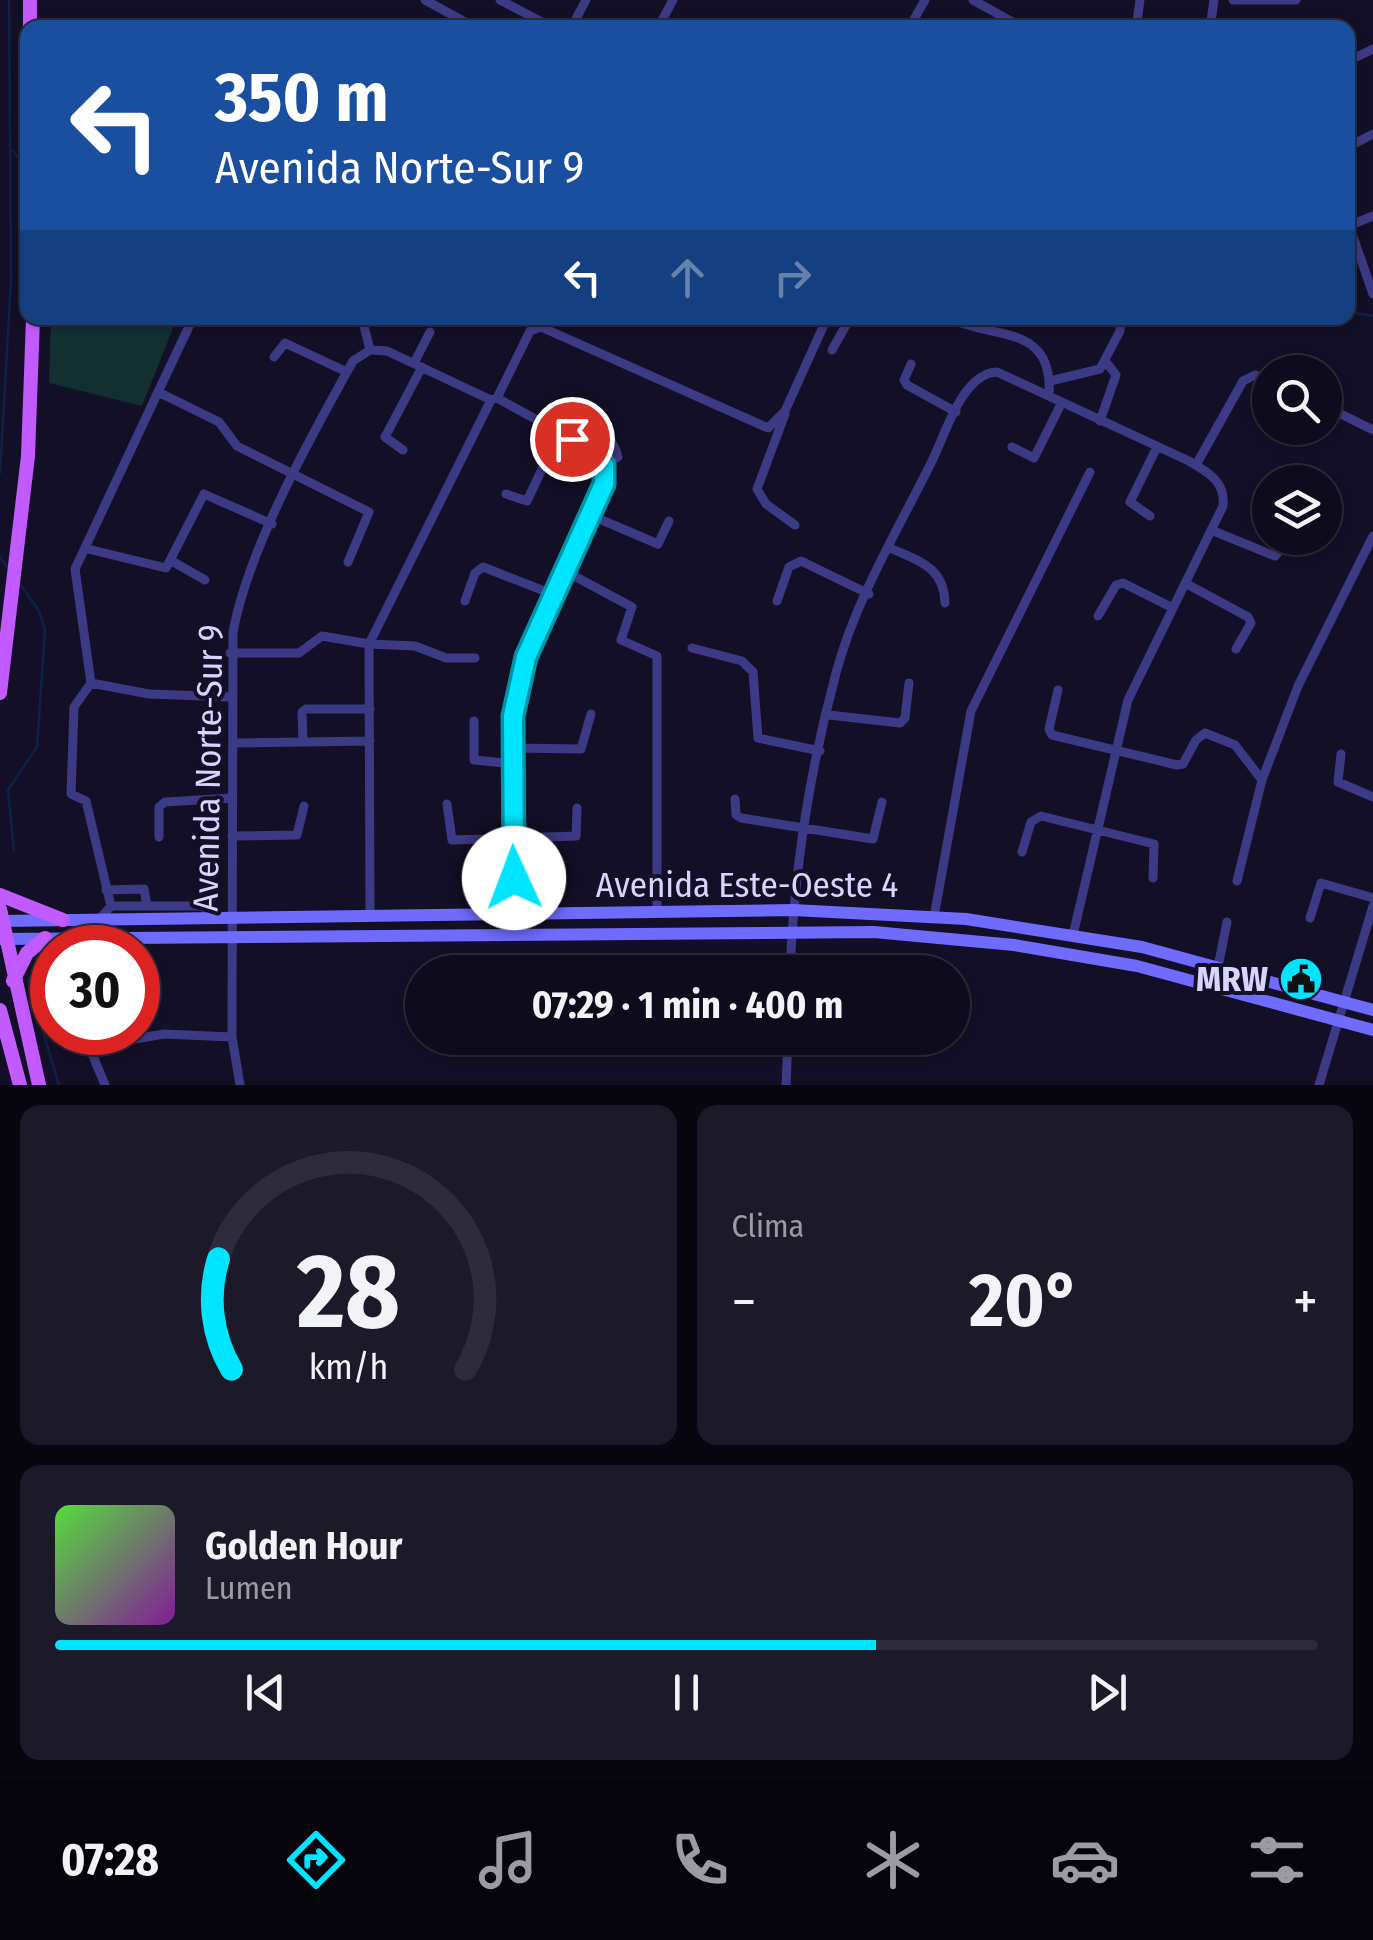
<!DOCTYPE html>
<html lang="es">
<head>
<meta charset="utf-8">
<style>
  :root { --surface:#0e0b1c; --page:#1c1929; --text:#f1f3f6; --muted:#9b9ba3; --line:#2e2b3b; --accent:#00e5ff }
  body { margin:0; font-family:"Fira Sans Condensed",sans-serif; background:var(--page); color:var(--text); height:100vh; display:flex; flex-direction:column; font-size:38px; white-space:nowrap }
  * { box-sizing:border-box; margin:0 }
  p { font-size:32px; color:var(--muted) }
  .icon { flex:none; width:55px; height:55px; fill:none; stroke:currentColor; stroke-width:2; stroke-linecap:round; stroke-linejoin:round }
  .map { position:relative; height:1085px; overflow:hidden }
  .details { display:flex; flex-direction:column; gap:20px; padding:20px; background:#08060f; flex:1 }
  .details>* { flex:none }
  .hud { position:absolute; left:20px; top:20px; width:1335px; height:305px; border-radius:20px; box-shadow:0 2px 8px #0004,0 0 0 2px var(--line); background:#1a4fa0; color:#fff; overflow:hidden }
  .controls { position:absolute; left:1252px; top:355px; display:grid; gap:20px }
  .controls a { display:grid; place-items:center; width:90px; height:90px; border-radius:50%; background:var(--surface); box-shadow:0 2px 8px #0004,0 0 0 2px var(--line); font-size:50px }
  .speed { position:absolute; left:30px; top:925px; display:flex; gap:20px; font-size:50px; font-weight:700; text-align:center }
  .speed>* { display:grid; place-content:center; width:130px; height:130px; border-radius:50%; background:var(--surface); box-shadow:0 2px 8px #0004,0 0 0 2px var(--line); line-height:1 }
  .speed .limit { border:15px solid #d22; background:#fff; color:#111 }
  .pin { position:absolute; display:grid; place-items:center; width:85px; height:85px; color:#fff; margin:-42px; border:5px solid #fff; border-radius:50%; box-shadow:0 2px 10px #0007 }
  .me { position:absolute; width:110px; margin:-55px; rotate:358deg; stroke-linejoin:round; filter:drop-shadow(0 0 8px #0008) }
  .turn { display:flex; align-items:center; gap:35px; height:210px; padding:0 30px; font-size:45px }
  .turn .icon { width:130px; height:130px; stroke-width:2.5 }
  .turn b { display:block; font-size:70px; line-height:85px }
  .lanes { display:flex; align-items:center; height:95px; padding:0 30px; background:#0003; justify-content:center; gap:50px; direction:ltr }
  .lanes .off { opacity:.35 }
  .big { font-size:75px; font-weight:700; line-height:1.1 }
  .details .tile { flex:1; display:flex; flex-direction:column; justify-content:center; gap:15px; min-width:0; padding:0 35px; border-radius:20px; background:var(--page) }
  .details .dial { align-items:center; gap:0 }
  .dial svg { height:260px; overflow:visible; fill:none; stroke:var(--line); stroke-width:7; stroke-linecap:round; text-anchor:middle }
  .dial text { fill:var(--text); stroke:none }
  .song { display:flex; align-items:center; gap:30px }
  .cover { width:120px; height:120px; border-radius:15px; background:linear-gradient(135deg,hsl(110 70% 55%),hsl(290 70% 35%)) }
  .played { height:10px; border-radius:5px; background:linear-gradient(90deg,var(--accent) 65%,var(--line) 65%) }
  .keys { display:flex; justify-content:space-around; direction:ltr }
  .heat { display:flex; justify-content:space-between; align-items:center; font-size:55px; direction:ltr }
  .details .tiles { flex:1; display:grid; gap:20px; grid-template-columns:1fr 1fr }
  .tile:last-child { grid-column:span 2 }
  .trip { position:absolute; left:405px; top:955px; width:565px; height:100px; border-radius:50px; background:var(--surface); box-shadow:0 2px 8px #0004,0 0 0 2px var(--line); font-weight:700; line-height:100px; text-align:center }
  .tab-bar { display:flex; height:160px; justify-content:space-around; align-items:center; background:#06040b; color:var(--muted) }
  .tab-bar .icon { width:70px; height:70px }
  .tab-bar .selected { color:var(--accent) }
  .tab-bar b { font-size:45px; color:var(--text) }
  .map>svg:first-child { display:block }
  .green { fill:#12302f }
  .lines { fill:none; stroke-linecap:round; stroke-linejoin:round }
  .stream { stroke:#0c2248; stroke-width:2.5 }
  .minor { stroke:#3d3a85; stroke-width:9 }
  .secondary { stroke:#6f6bff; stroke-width:12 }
  .primary { stroke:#c25bff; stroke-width:14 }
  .route-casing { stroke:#0095a6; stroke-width:25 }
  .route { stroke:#00e5ff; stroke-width:18 }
  .labels { text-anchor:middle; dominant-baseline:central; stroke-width:8; stroke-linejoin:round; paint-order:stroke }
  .street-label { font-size:35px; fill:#d9d4ff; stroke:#130f26 }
  .poi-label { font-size:35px; font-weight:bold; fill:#d9d4ff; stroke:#130f26; text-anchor:end }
</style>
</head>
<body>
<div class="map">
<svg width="1373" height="1085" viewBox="0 0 1373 1085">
  <rect width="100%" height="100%" fill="#130f26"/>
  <path class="green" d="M 51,318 L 177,318 L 142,406 L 49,383 Z"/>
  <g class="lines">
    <path class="stream" d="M 13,151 L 28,169
      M 1348,312 L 1373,316
      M 0,473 L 11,280 L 9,0
      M 0,557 L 9,570
      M 14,851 L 8,790 L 37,747 L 45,630 L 39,611 L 20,584
      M 28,979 L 35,1004
      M 38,1015 L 59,1085"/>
    <path class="minor" d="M 425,0 L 476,28
      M 500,0 L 553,28
      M 973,0 L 1023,28
      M 1233,0 L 1296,0
      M 571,28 L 586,0
      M 658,28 L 673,0
      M 909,28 L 925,0
      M 1136,28 L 1140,0
      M 1210,28 L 1214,0
      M 1348,61 L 1373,49
      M 1348,147 L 1373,134
      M 1349,225 L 1373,294
      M 1348,226 L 1373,216
      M 362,318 L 370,350
      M 948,318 C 994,340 1054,323 1049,396
      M 832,350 L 850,318
      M 274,357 L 285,343 L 347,372
      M 414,363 L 430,332
      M 911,364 L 904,380 L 907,385 L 956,412
      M 1050,381 L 1100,369 L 1120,331 L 1121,318
      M 158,392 L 193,318
      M 497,398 L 530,331 L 541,327 L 768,428 L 785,411 L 827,318
      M 1325,406 L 1373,430
      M 785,414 L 757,489 L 766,504 L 795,525
      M 1100,421 L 1116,375 L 1106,362
      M 572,439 L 579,428 C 600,429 613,436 618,457 L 604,465
      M 1012,447 L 1034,458 L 1062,402
      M 403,450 L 385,437 L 422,367
      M 1196,465 L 1243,381 L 1255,375 L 1270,379
      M 506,494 L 527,501 L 559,433
      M 590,515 L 658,544 L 669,521
      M 1150,516 L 1130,502 L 1157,447
      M 1211,530 L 1275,556 L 1291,538
      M 888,547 C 918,561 944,566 945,603
      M 88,549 L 166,568 L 204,494 L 272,524
      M 170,560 L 205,580
      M 563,570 L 632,607 L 621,640 L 657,656 L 657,912
      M 1185,583 L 1248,617 L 1251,623 L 1236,649
      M 465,601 L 475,573 L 483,567 L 552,594
      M 777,601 L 789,567 L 801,561 L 869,594
      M 1098,616 L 1116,585 L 1123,583 L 1173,608
      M 692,648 L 742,661 L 753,672 L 758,738 L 820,751
      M 230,653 L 299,653 L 322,636 L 369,644 L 370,915
      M 475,658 L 446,658 L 415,646 L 369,644 L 491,400
      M 91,683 L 74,707 L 71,794 L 86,801 L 111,906
      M 1058,690 L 1049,729 L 1052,735 L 1177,765 L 1183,764 L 1196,740 L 1205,733 L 1235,745 L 1262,780
      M 231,697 L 149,694 L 91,683 L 75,569 L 158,392 L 219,422 L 237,446 L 369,512 L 348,562
      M 829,715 L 900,723 L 905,718 L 909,683
      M 474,721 L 474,760 L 515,764
      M 303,741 L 302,712 L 306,709 L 370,709
      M 233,743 L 370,741
      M 515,748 L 581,749 L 591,714
      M 1341,754 L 1338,782 L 1373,797
      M 735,799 L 736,815 L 741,818 L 873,839 L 882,802
      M 447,804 L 452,840 L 576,836 L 577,808
      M 232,836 L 297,835 L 304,806
      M 159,837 L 159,807 L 165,802 L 232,798
      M 1022,852 L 1031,822 L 1041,816 L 1154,844 L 1153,878
      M 1237,881 L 1262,780 L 1298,686 L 1373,536
      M 106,890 L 144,889 L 147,906
      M 934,917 L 971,711 L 1090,472
      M 1310,918 L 1321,883 L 1373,898
      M 98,921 L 111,906 L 203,906 L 213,919
      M 1218,967 L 1227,922
      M 790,972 C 794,873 810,769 836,673 C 856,598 899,528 933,459 C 946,432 963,373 997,372 L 1189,461 C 1208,472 1226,482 1223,506 L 1128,700 L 1073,935
      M 105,1085 L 93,1056 L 100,1045 L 164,1034 L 232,1037
      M 240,1085 L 232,1037 L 233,632 C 249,547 310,438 353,361 L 370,350 L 387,351 L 491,400 L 497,398 L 572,439 L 605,465 L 604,484 L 525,657 L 513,716 L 516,915
      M 786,1085 L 788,1038
      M 1319,1085 L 1373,906"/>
    <path class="secondary" d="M 0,921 L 793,910 L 966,919 L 1142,947 L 1373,1010
      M 0,939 L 874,932 L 1014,945 L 1137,966 L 1373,1030"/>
    <path class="primary" d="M 30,0 L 30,28
      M 0,693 L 28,456 L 33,318
      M 0,895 L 63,920
      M 0,909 L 39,1085
      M 13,981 L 27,953 L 45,938
      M 0,1010 L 20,1085"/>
  </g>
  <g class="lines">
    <g class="route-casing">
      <path id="route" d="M 514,878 L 513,716 L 526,657 L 604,484 L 604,465 L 572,439"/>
    </g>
    <use href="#route" class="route"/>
  </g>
  <defs>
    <g id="civic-disc" transform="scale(2.25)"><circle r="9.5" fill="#00e5ff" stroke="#130f26"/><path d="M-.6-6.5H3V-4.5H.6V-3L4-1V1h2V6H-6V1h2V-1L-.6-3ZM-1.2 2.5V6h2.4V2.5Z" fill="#111"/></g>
  </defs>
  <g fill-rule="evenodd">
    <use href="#civic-disc" x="1301" y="979"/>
  </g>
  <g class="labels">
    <g class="street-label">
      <text transform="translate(208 768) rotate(-89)">Avenida Norte-Sur 9</text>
      <text x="747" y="885">Avenida Este-Oeste 4</text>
    </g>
    <g class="poi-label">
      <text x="1268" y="979">MRW</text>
    </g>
  </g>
</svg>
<div class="controls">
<a><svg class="icon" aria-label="search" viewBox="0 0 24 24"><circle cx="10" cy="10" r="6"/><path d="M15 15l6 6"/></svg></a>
<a><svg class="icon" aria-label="layers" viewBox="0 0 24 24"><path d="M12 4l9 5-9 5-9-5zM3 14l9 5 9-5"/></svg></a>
</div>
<div class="speed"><div class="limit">30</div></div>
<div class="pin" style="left:572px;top:439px;background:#d93025"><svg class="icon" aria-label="arrive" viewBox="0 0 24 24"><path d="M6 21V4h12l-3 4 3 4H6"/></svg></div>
<svg class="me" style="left:514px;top:878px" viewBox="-20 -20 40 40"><circle r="19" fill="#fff"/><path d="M0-13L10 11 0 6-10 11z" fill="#00e5ff"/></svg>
<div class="trip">07:29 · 1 min · 400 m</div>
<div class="hud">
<div class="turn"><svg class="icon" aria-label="left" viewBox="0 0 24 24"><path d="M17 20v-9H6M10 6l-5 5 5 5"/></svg><div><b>350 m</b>Avenida Norte-Sur 9</div></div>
<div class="lanes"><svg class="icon" aria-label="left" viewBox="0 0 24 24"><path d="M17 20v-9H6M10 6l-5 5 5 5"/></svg><svg class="icon off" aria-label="ahead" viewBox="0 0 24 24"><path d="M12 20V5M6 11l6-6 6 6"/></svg><svg class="icon off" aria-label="right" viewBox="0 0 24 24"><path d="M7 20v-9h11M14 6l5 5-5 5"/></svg></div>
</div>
</div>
<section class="details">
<div class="tiles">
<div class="tile dial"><svg viewBox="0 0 100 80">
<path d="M14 69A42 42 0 1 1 86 69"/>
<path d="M14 69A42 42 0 0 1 10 35" stroke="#00e5ff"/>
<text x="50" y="56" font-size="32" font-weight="700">28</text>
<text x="50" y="72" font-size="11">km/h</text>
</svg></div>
<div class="tile"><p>Clima</p>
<div class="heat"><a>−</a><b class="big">20°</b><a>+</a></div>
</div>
<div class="tile">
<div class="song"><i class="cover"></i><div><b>Golden Hour</b><p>Lumen</p></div></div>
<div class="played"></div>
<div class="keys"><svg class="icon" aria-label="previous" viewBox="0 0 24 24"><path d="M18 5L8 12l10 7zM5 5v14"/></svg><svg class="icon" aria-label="pause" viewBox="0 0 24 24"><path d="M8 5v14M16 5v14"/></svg><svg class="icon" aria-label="next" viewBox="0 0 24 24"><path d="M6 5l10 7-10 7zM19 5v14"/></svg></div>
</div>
</div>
</section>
<nav class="tab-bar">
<b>07:28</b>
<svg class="icon selected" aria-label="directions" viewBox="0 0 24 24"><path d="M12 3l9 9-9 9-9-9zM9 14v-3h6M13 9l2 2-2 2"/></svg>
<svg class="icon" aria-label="music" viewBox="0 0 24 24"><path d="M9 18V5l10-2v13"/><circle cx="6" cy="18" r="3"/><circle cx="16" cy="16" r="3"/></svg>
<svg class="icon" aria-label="phone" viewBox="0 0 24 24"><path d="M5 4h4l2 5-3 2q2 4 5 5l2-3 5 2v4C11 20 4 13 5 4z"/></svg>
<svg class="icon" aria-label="climate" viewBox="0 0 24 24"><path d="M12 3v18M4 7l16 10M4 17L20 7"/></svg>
<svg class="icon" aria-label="car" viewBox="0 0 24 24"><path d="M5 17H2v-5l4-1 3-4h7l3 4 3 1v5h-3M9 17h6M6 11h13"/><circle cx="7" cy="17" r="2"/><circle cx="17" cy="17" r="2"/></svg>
<svg class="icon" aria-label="filters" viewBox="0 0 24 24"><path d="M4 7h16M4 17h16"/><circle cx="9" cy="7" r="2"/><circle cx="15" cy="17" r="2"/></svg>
</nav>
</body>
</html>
